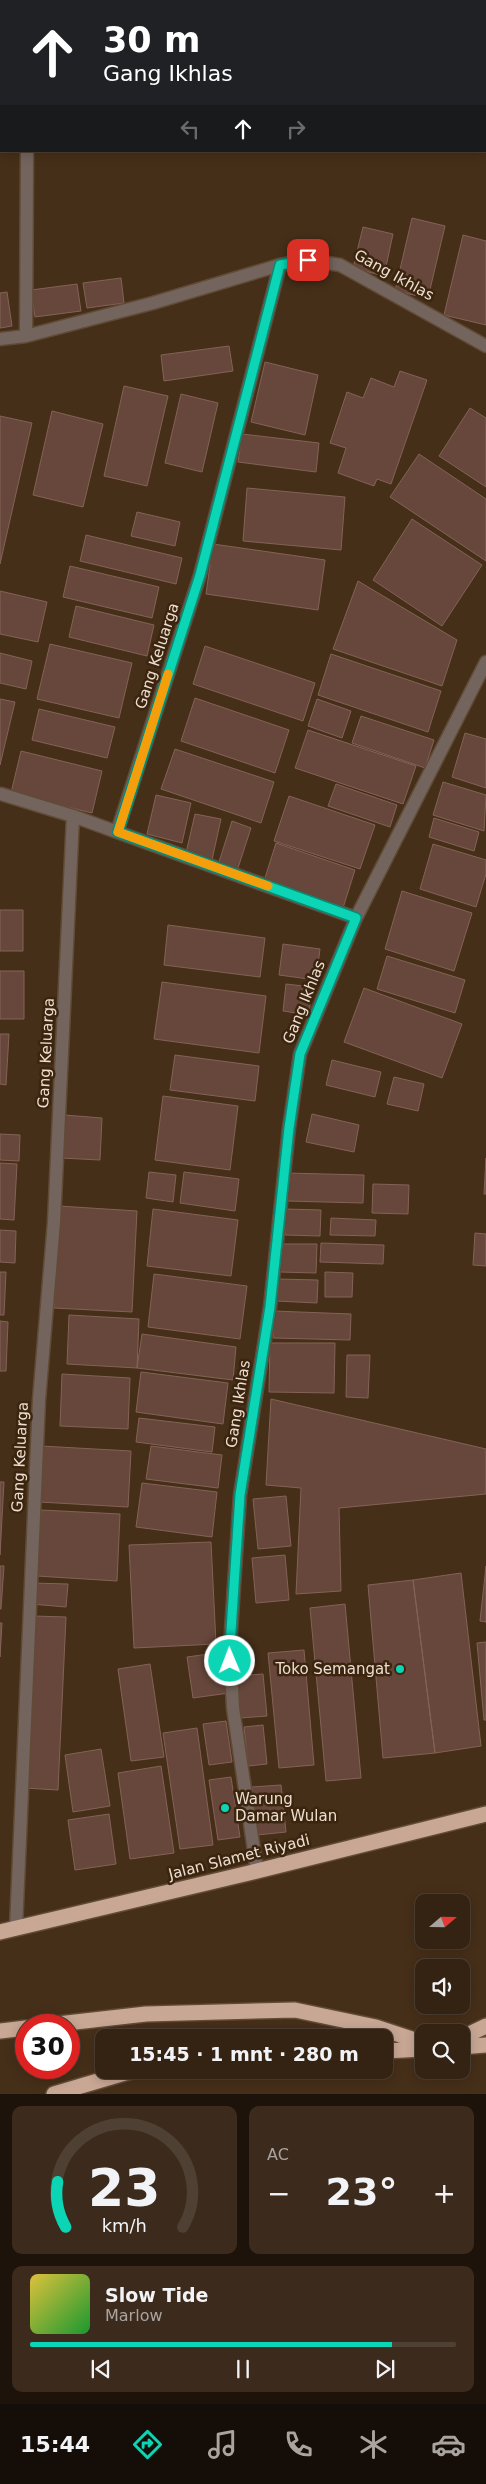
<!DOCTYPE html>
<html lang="id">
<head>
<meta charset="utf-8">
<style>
  :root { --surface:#342313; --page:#3c2b1c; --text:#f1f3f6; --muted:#a9a4a0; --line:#4e4033; --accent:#0bd5b5 }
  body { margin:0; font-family:"DejaVu Sans",sans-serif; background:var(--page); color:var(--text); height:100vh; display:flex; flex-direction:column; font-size:19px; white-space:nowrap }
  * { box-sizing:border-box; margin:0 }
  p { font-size:16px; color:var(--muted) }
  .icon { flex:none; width:28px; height:28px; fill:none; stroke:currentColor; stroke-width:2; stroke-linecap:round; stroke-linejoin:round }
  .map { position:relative; height:2094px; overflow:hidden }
  .sheet { display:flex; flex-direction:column; gap:12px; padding:12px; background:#1d130a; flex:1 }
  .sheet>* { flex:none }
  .top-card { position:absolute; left:0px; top:0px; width:486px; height:152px; box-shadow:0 2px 12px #0003,0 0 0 1px var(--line); background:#202124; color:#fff; overflow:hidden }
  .needle { width:32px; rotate:70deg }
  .buttons { position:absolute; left:415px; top:1894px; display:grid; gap:10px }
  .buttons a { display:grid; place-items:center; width:55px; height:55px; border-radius:10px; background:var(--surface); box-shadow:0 2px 12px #0003,0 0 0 1px var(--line); font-size:25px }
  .speed { position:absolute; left:15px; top:2014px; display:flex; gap:10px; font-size:25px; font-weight:700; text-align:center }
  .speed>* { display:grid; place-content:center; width:65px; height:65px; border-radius:50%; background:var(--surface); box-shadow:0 2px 12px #0003,0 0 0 1px var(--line); line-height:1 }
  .speed .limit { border:8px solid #d22; background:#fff; color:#111 }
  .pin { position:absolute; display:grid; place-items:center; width:42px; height:42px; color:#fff; margin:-21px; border-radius:10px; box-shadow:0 2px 8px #0006 }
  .me { position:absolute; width:55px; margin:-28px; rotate:359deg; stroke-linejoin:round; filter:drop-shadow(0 0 4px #0008) }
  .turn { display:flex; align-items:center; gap:18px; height:105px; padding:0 20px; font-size:22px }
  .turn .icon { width:65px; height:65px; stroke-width:2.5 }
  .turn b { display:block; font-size:35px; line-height:42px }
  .lanes { display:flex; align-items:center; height:48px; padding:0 20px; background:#0003; justify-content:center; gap:25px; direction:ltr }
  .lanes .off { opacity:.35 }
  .big { font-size:38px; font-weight:700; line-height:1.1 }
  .sheet .widget { flex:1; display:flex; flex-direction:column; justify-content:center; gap:8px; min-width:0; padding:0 18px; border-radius:10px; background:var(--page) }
  .sheet .dial { align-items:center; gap:0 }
  .dial svg { height:130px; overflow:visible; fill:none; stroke:var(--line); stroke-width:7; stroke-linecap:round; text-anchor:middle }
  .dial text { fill:var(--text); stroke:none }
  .song { display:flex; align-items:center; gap:15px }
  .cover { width:60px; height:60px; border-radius:8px; background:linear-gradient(135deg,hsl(50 70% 55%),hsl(130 70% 35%)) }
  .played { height:5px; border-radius:2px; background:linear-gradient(90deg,var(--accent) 85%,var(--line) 85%) }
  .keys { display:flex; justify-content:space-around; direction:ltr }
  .heat { display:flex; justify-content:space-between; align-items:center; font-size:28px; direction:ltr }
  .sheet .tiles { flex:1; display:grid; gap:12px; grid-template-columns:1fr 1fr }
  .widget:last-child { grid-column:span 2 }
  .trip { position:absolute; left:95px; top:2029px; width:298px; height:50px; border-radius:10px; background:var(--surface); box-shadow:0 2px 12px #0003,0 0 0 1px var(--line); font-weight:700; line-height:50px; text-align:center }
  .menu { display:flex; height:80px; justify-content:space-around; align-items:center; background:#150e08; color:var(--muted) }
  .menu .icon { width:35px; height:35px }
  .menu .active { color:var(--accent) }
  .menu b { font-size:22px; color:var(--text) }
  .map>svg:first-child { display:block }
  .building { fill:#67473c; stroke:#846256 }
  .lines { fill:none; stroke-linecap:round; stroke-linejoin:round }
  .street-casing { stroke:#614b36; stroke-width:15 }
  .highway-casing { stroke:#614b36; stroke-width:18 }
  .street { stroke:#73655d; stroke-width:12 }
  .highway { stroke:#c8a794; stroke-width:15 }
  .route-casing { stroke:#078a76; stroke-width:12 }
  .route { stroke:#0bd5b5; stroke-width:9 }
  .slow { stroke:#f59e0b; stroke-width:9 }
  .poi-dot { fill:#0bd5b5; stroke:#3b250f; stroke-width:2 }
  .labels { text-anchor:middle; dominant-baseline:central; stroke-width:5; stroke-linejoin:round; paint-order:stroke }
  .street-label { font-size:15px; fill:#edded1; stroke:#3b250f }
  .poi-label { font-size:15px; fill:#edded1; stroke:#3b250f; text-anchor:end }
</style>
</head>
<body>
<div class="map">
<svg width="486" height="2094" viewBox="0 0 486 2094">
  <rect width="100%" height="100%" fill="#462f19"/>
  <path class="building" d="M 0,15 L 1,15 L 1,48 L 0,48 Z
    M 412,218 L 445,226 L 428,298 L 395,291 Z
    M 363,227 L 393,234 L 384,276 L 353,268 Z
    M 463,235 L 486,241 L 486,325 L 444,315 Z
    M 121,278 L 124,303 L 87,308 L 83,283 Z
    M 77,284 L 81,311 L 35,317 L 31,290 Z
    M 7,292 L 12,326 L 0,328 L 0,293 Z
    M 229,346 L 233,371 L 164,381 L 161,355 Z
    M 265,362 L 318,375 L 305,435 L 251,422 Z
    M 400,371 L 427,380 L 391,484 L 377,479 L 374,486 L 338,473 L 346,448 L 330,443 L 347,392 L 363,398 L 371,378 L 394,387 Z
    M 124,386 L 168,396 L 147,486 L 104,476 Z
    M 181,394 L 218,403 L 202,472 L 165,463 Z
    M 470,408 L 486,418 L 486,487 L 439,456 Z
    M 52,411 L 103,424 L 83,507 L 33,495 Z
    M 0,416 L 32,423 L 0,564 Z
    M 242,434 L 319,443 L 316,472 L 238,462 Z
    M 419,454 L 486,499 L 486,561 L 390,497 Z
    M 247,488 L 345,497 L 341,550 L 243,541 Z
    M 137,512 L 180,522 L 175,546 L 131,536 Z
    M 412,519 L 482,565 L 442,626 L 373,580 Z
    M 86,535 L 182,558 L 176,584 L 80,561 Z
    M 213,544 L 325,560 L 318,610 L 206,594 Z
    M 70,566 L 159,587 L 152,618 L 63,597 Z
    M 358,581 L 457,640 L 442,686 L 333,649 Z
    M 0,591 L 47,602 L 38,642 L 0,634 Z
    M 76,606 L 154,625 L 147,656 L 69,637 Z
    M 50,644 L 132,663 L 119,718 L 37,699 Z
    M 205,646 L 315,683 L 303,721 L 193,684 Z
    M 0,653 L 32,661 L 26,689 L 0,683 Z
    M 331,654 L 441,691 L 428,732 L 318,695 Z
    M 195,698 L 289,730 L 275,773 L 181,741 Z
    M 0,699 L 15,702 L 0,765 Z
    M 317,699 L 351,711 L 342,738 L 308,726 Z
    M 39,709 L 115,727 L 107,758 L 32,740 Z
    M 361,716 L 434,740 L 425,768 L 352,743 Z
    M 308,730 L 416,766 L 403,804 L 295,768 Z
    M 465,733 L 486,739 L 486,788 L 452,777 Z
    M 175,749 L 274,782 L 261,823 L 161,789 Z
    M 21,751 L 102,771 L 92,813 L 11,793 Z
    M 443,782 L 486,795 L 484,831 L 433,815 Z
    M 336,784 L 397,805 L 390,827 L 328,806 Z
    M 156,795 L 191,803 L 182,843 L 147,834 Z
    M 289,796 L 375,825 L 360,869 L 274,841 Z
    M 195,814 L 221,819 L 212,860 L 186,853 Z
    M 434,818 L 479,832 L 474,851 L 429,837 Z
    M 232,821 L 251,828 L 237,871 L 218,865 Z
    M 276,843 L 355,870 L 343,908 L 264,881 Z
    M 433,844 L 486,860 L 486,874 L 476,907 L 420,889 Z
    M 402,891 L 472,913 L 454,971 L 385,949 Z
    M 0,910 L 23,910 L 23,951 L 0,951 Z
    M 168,925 L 265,938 L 260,977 L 164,965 Z
    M 283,944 L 320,949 L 316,980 L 279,975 Z
    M 387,956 L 465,980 L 455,1013 L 377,989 Z
    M 0,971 L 24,971 L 24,1019 L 0,1019 Z
    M 162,982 L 266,996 L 259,1053 L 154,1039 Z
    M 286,984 L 312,987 L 309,1015 L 283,1011 Z
    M 364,988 L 462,1024 L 442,1078 L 344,1042 Z
    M 0,1034 L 9,1034 L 6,1085 L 0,1084 Z
    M 175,1055 L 259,1066 L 255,1101 L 170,1090 Z
    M 332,1060 L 381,1072 L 375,1097 L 326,1085 Z
    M 394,1077 L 424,1084 L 418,1111 L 387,1104 Z
    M 163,1096 L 238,1106 L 230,1170 L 155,1160 Z
    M 312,1114 L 359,1125 L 354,1152 L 306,1142 Z
    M 64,1115 L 102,1118 L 100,1160 L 61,1158 Z
    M 0,1134 L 20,1135 L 19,1161 L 0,1160 Z
    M 486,1158 L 486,1194 L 484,1194 Z
    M 0,1163 L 17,1164 L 14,1220 L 0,1219 Z
    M 149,1172 L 176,1175 L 173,1202 L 146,1198 Z
    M 184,1172 L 239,1179 L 235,1211 L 180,1203 Z
    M 286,1173 L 364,1175 L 363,1203 L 286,1201 Z
    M 373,1184 L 409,1185 L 408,1214 L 372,1213 Z
    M 59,1206 L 137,1211 L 132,1312 L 54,1308 Z
    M 153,1209 L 238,1220 L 231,1276 L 147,1266 Z
    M 285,1209 L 321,1210 L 320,1236 L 285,1235 Z
    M 331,1218 L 376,1220 L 375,1236 L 330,1235 Z
    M 0,1230 L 16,1231 L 15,1263 L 0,1262 Z
    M 475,1233 L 486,1234 L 486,1266 L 473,1265 Z
    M 321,1243 L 384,1245 L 383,1264 L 320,1262 Z
    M 281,1244 L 317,1244 L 316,1273 L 280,1272 Z
    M 0,1272 L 6,1272 L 4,1315 L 0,1315 Z
    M 325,1272 L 353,1273 L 352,1297 L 325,1297 Z
    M 154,1274 L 247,1286 L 240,1339 L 148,1327 Z
    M 277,1279 L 318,1280 L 317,1303 L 276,1301 Z
    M 274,1311 L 351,1314 L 350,1340 L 273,1338 Z
    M 69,1315 L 139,1319 L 137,1368 L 67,1364 Z
    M 0,1321 L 8,1322 L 6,1371 L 0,1371 Z
    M 142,1334 L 236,1347 L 233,1380 L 137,1368 Z
    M 270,1343 L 335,1343 L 334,1393 L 269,1392 Z
    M 347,1355 L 370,1355 L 368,1398 L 346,1397 Z
    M 141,1372 L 228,1383 L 223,1424 L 136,1412 Z
    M 62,1374 L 130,1378 L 128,1429 L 60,1426 Z
    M 271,1399 L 486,1449 L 486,1494 L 339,1508 L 341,1591 L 296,1594 L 301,1488 L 266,1485 Z
    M 139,1418 L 215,1427 L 212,1452 L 136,1442 Z
    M 41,1446 L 131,1451 L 128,1507 L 39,1502 Z
    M 151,1446 L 222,1455 L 218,1488 L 146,1479 Z
    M 0,1482 L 4,1482 L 0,1555 Z
    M 142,1483 L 217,1492 L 212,1537 L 136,1527 Z
    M 286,1496 L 291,1546 L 258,1549 L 253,1499 Z
    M 41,1510 L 120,1514 L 117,1581 L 37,1576 Z
    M 211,1542 L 216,1644 L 134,1648 L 129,1545 Z
    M 285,1555 L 289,1600 L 256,1603 L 252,1558 Z
    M 0,1566 L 4,1566 L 1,1609 L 0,1609 Z
    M 486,1566 L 486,1622 L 480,1621 Z
    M 461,1573 L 481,1746 L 435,1753 L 413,1580 Z
    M 413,1580 L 435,1753 L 383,1758 L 368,1585 Z
    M 32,1583 L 68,1584 L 66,1607 L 31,1604 Z
    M 345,1604 L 361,1778 L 326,1781 L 310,1608 Z
    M 33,1616 L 66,1617 L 58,1790 L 24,1788 Z
    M 0,1623 L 2,1623 L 0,1657 Z
    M 486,1642 L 486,1720 L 484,1720 L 477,1643 Z
    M 304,1650 L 314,1765 L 279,1768 L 268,1653 Z
    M 223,1652 L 229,1693 L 193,1698 L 187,1657 Z
    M 150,1664 L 164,1757 L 131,1761 L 118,1669 Z
    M 263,1674 L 267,1716 L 240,1718 L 237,1676 Z
    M 226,1721 L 232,1762 L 209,1765 L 203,1724 Z
    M 263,1725 L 267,1764 L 248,1766 L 244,1727 Z
    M 197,1728 L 213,1845 L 180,1849 L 163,1733 Z
    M 101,1749 L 110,1806 L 73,1812 L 65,1755 Z
    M 161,1766 L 174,1853 L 130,1859 L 118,1773 Z
    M 231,1777 L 240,1837 L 218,1840 L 209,1780 Z
    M 281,1785 L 286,1832 L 257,1835 L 252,1787 Z
    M 109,1814 L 116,1864 L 75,1870 L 68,1820 Z"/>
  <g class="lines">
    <g class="street-casing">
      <path id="street" d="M 42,1 L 42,0
        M 26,336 L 27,151
        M 0,339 L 26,336 L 153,303 L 280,265 L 308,260 L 340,265 L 486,346
        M 1,794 L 73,816
        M 117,832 L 356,918
        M 257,1871 L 233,1708 L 230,1646 L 240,1495 L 270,1307 L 289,1128 L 300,1054 L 356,918 L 486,662
        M 16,1928 L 39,1400 L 54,1222 L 73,816 L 117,832 L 200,575 L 280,265"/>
    </g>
    <g class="highway-casing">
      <path id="highway" d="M 0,1932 L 249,1873 L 486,1814
        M 49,2025 L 146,2014 L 295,2010 L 376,2027 L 424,2043
        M 0,2031 L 26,2028
        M 461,2038 L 486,2026
        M 461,2047 L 486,2045
        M 384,2051 L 424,2049
        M 54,2094 L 135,2070"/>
    </g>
    <use href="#street" class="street"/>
    <use href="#highway" class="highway"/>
  </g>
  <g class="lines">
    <g class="route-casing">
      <path id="route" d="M 230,1661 L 230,1646 L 240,1495 L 270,1307 L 289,1128 L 300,1054 L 356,918 L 118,832 L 200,575 L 280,265 L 308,260"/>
    </g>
    <use href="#route" class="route"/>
    <path class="slow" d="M 168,674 L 118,832 L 268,886"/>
  </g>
  <g class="poi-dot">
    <circle cx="400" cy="1669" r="5"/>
    <circle cx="225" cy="1808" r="5"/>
  </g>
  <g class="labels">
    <g class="street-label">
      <text transform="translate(394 275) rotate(29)">Gang Ikhlas</text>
      <text transform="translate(157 656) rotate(-72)">Gang Keluarga</text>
      <text transform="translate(304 1002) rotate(-68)">Gang Ikhlas</text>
      <text transform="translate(46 1053) rotate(-87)">Gang Keluarga</text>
      <text transform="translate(238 1404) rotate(-81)">Gang Ikhlas</text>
      <text transform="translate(20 1457) rotate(-87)">Gang Keluarga</text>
      <text transform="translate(239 1857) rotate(-14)">Jalan Slamet Riyadi</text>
    </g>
    <g class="poi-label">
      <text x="390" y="1669">Toko Semangat</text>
      <text x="235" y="1799" text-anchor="start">Warung<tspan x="235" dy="17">Damar Wulan</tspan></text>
    </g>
  </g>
</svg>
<div class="buttons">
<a><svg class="needle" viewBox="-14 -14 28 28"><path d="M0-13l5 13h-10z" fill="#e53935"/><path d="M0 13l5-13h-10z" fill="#a9a4a0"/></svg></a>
<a><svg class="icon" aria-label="sound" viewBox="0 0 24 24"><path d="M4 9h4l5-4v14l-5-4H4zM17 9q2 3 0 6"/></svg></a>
<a><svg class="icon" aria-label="search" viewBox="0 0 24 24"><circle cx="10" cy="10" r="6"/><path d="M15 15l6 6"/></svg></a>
</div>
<div class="speed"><div class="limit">30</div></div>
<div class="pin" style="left:308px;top:260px;background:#d93025"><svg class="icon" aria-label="arrive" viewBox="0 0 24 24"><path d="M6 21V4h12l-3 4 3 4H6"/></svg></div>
<svg class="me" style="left:230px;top:1661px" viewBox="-20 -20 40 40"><circle r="17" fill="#0bd5b5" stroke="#fff" stroke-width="3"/><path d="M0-11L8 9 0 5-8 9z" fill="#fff"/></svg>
<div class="trip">15:45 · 1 mnt · 280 m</div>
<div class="top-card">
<div class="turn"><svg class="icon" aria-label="ahead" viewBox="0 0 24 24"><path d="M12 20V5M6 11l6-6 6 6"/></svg><div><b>30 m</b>Gang Ikhlas</div></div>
<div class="lanes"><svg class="icon off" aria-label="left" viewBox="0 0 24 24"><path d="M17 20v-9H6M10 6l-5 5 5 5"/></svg><svg class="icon" aria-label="ahead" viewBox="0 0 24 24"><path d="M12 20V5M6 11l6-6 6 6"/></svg><svg class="icon off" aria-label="right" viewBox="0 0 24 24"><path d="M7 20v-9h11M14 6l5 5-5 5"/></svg></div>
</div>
</div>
<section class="sheet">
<div class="tiles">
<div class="widget dial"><svg viewBox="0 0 100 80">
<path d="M14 69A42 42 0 1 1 86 69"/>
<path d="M14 69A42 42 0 0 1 9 41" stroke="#0bd5b5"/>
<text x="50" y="56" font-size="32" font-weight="700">23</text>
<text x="50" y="72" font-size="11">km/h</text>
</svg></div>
<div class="widget"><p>AC</p>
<div class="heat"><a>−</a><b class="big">23°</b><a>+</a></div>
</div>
<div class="widget">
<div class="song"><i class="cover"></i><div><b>Slow Tide</b><p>Marlow</p></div></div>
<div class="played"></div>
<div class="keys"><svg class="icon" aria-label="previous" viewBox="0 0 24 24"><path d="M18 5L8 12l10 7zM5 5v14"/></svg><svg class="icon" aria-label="pause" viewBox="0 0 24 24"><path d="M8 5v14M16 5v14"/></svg><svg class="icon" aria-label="next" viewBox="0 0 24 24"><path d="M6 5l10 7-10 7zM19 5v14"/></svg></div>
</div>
</div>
</section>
<nav class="menu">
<b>15:44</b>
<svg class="icon active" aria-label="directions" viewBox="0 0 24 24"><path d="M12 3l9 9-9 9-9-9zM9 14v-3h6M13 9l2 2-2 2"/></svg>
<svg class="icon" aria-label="music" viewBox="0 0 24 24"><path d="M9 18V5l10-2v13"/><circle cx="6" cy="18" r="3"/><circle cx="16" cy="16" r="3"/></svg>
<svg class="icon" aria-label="phone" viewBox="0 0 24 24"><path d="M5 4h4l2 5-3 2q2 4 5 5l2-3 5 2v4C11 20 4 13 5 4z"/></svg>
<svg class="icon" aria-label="climate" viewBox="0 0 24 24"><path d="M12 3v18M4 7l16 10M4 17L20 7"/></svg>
<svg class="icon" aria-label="car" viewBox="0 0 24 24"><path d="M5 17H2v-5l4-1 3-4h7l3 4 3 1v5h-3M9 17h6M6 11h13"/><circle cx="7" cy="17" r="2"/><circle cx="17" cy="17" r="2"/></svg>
</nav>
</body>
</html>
